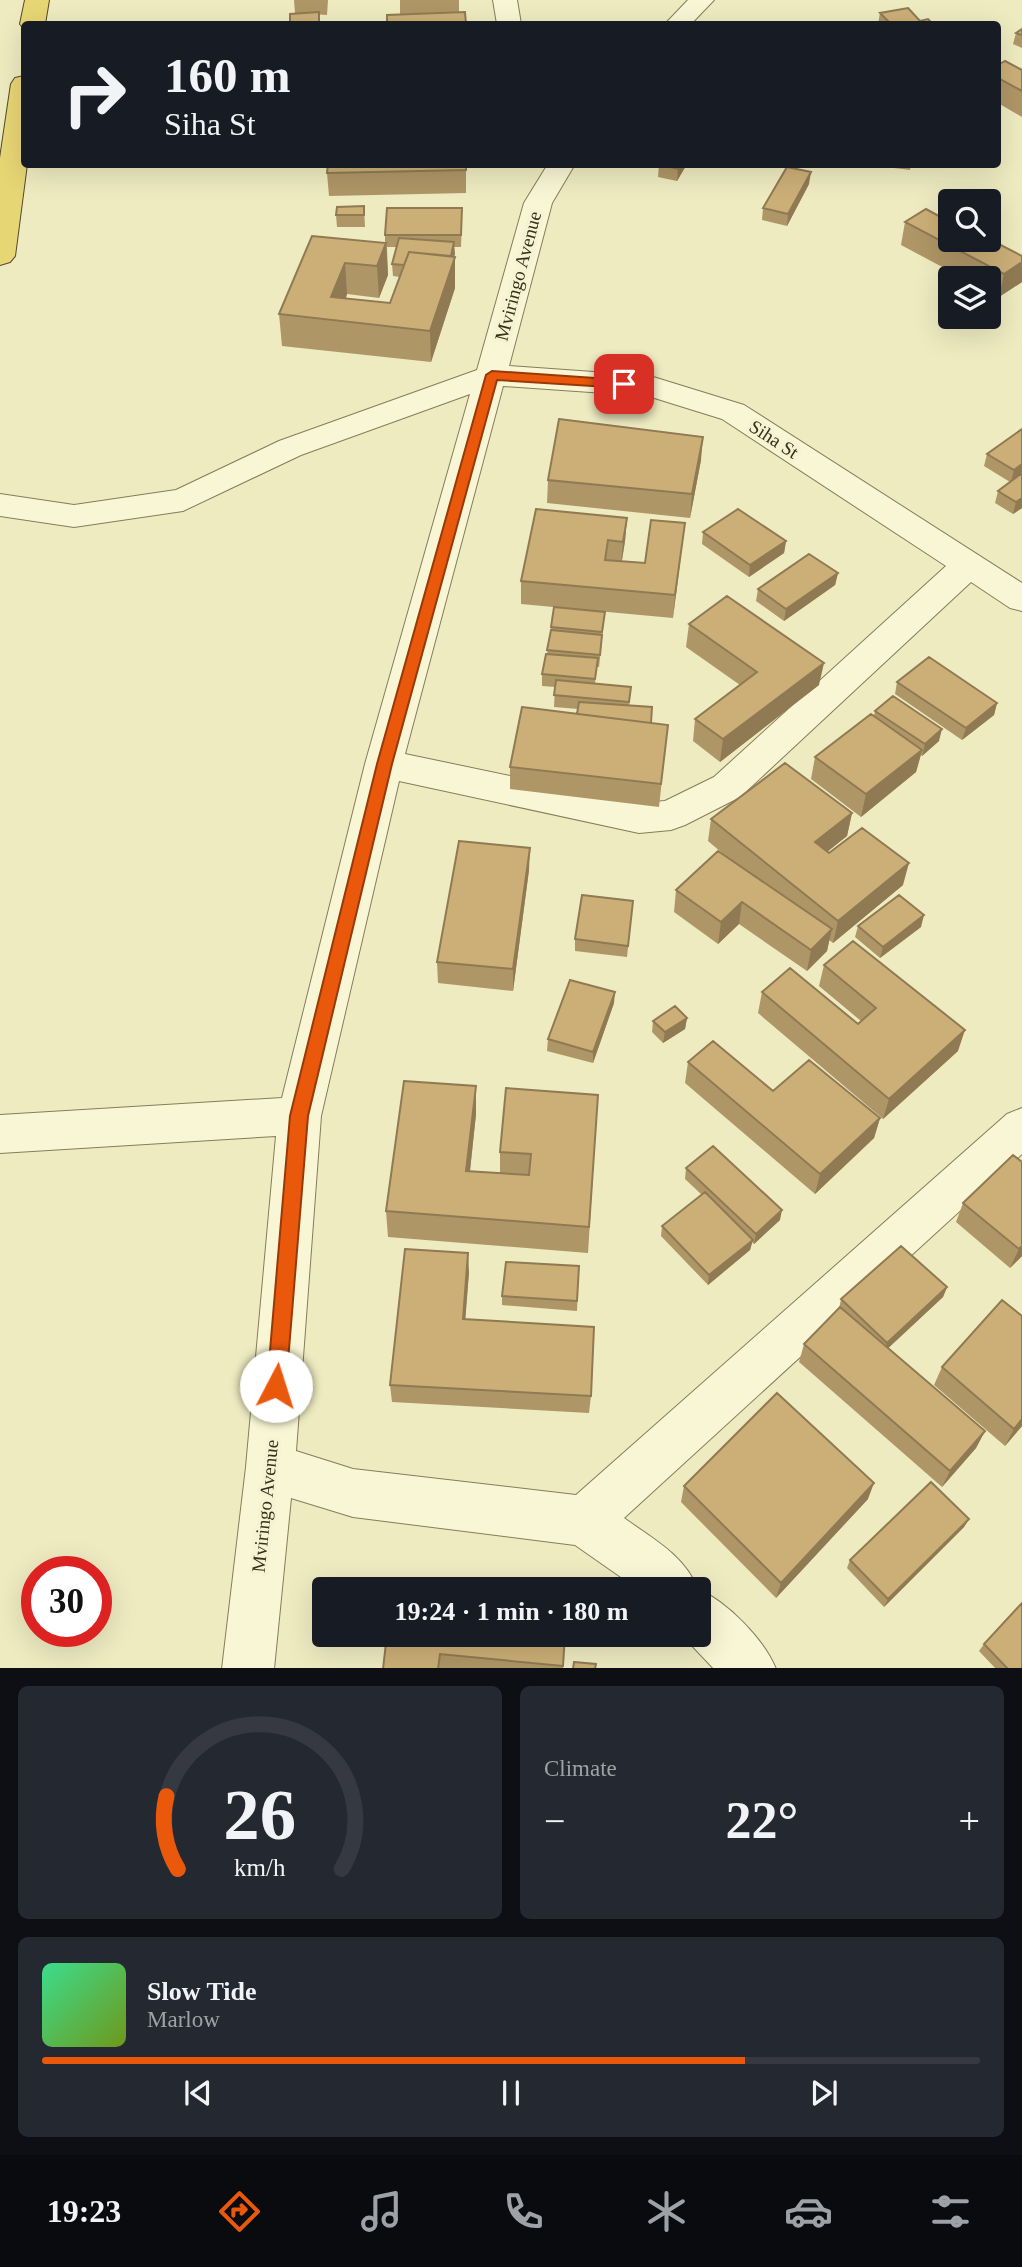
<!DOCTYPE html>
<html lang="en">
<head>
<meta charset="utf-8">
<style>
  :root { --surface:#171b24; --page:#242831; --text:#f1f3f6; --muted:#9ea1a6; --line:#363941; --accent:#ea580c }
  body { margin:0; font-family:"Times New Roman",serif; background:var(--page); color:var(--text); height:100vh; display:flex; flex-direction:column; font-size:26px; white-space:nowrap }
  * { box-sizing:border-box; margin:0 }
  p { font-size:23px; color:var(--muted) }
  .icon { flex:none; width:38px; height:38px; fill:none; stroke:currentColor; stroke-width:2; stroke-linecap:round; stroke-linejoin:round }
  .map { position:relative; height:1668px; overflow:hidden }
  .panel { display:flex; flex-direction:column; gap:18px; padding:18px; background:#0d0f14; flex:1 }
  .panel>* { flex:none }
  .hud { position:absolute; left:21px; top:21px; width:980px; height:147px; border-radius:7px; box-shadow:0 7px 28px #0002; background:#171b24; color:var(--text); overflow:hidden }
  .controls { position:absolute; left:938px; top:189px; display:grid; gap:14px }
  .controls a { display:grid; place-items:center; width:63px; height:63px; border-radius:7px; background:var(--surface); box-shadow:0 7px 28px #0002; font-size:35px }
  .speed { position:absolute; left:21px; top:1556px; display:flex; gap:14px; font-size:35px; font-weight:700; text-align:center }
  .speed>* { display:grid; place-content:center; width:91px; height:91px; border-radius:50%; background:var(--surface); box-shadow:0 7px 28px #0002; line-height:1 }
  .speed .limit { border:10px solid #d22; background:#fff; color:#111 }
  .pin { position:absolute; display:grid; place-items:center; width:60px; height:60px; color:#fff; margin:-30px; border-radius:14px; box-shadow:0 4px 10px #0006 }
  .me { position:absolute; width:77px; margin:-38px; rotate:5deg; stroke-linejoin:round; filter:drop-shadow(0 0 5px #0008) }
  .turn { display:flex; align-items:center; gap:24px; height:147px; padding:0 28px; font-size:32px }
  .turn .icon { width:91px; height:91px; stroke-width:2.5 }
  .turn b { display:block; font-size:49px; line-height:60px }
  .big { font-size:52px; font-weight:700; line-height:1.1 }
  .panel .widget { flex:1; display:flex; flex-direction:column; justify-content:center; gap:10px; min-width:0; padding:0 24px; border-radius:10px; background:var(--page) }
  .panel .dial { align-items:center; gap:0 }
  .dial svg { height:182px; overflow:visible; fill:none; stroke:var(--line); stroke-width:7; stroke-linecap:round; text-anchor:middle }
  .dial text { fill:var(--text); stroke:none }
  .song { display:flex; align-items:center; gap:21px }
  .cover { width:84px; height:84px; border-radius:10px; background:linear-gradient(135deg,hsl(150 70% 55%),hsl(80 70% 35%)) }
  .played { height:7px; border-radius:4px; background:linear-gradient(90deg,var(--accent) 75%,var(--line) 75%) }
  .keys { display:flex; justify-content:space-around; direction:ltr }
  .heat { display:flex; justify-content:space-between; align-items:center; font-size:38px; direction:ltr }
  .panel .tiles { flex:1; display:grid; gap:18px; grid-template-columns:1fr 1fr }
  .widget:last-child { grid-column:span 2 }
  .trip { position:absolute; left:312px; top:1577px; width:399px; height:70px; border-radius:7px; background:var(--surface); box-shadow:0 7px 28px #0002; font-weight:700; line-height:70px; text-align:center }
  .tab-bar { display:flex; height:112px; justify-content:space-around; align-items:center; background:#090b0e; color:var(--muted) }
  .tab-bar .icon { width:49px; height:49px }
  .tab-bar .on { color:var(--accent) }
  .tab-bar b { font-size:32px; color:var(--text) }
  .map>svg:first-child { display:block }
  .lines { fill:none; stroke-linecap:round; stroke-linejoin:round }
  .minor-casing { stroke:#877c59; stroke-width:2 }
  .trunk-casing { stroke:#54492d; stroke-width:2 }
  .minor { fill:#f8f6d4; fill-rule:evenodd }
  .trunk { fill:#e7d674; fill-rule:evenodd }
  .wall { fill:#af9666; fill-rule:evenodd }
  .shaded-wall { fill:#8f7a53 }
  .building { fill:#ccaf77; stroke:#8f7a53; stroke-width:2 }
  .route { fill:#ea580c; stroke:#983908; stroke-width:2 }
  .labels { text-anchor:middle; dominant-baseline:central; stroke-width:7; stroke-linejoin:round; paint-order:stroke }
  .street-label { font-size:19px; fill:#37301d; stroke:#f5f3d1 }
</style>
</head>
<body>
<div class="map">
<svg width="1022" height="1669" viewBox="0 0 1022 1669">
  <rect width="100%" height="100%" fill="#eeebc1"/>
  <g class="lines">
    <g class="minor-casing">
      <path id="minor" d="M 493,0 L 517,0 L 521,24 L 497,24 Z
        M 688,0 L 714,0 L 691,24 L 665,24 Z
        M 548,164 L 575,164 L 552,203 L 509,366 L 650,376 L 744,405 L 1022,583 L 1022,611 L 1010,608 L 971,582 L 740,797 L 685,825 L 671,830 L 639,833 L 399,781 L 321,1116 L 296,1451 L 353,1469 L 576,1495 L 1007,1114 L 1022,1108 L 1022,1154 L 624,1518 C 653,1539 684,1555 698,1589 L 638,1589 L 575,1545 L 353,1517 L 291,1498 L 274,1669 L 222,1669 L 246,1467 L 276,1136 L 0,1153 L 0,1115 L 282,1098 L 365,764 L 470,394 L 301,455 L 183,511 L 74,527 L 0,516 L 0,494 L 74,505 L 176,490 L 279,441 L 477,370 L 524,203 ZM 503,386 L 648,396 L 722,419 L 946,566 L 714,777 L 665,801 L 639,803 L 405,754 Z
        M 698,1589 C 727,1602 764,1639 776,1669 L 714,1669 L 681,1634 L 698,1634 Z"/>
    </g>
    <g class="trunk-casing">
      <path id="trunk" d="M 25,0 L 49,0 L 45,24 L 24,24 L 24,29 L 20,24 Z
        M 24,76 L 27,164 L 15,256 L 10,262 L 0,265 L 0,158 L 11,84 L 15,78 Z"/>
    </g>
    <use href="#minor" class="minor"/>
    <use href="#trunk" class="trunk"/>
  </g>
  <path class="wall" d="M 294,0 L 328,0 L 327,15 L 295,13 Z
    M 400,0 L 459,0 L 459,12 L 400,14 Z
    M 880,13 L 920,21 L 933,24 L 878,24 Z
    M 1022,29 L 1022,48 L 1013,44 L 1016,33 Z
    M 998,65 L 1022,70 L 1022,117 L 998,103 Z
    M 466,164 L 466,193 L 329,196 L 327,173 Z
    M 659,164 L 687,164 L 677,181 L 658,177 Z
    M 887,164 L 911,164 L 910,170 L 886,167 Z
    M 809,184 L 787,226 L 762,220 L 763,208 Z
    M 364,206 L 365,227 L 337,227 L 336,215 Z
    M 462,220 L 461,247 L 454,247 L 455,288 L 431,362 L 282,346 L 279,314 L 312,236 L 385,243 L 385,235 ZM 387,247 L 397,247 L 392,264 L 393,276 L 400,277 L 390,303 L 346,299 L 347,294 L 379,298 L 388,275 Z
    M 905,222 L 1022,282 L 999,297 L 989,292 L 989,278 L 963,278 L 901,245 Z
    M 1022,429 L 1022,508 L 1013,514 L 995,503 L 998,491 L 1010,482 L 984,466 L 987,454 Z
    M 701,460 L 690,518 L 547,503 L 548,480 Z
    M 627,518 L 625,541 L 622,561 L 645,563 L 685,523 L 673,618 L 521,604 L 521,581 Z
    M 703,532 L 786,541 L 784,553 L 749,577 L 702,544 Z
    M 838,573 L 835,585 L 784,621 L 756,601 L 758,589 Z
    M 554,607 L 605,612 L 599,667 L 597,667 L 595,683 L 630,699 L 629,706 L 651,723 L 668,725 L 659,807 L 510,789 L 510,767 L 577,714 L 578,709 L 554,707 L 555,687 L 542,686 L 542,674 L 547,654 Z
    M 689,624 L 819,685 L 720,762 L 693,741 L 695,719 L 740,685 L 686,647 Z
    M 897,682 L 997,703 L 994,715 L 962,740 L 895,694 Z
    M 875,711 L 939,741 L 922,756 L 921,755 L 916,772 L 861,817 L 811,779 L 815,757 L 874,715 Z
    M 852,813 L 847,836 L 827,851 L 903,885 L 833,943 L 829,940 L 827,951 L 807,971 L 739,924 L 718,944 L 674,912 L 676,890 L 734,863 L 708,841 L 711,819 Z
    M 529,870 L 513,991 L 438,983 L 437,962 Z
    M 633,901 L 627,957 L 575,951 L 575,939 Z
    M 858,926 L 921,927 L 880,958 L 855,937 Z
    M 824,965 L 958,1051 L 883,1119 L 758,1013 L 762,992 L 858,1024 L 861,1021 L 819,986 Z
    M 614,1003 L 593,1063 L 547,1051 L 548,1039 Z
    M 687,1018 L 685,1029 L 663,1043 L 652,1032 L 653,1021 Z
    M 688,1062 L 773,1091 L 880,1118 L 874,1138 L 815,1194 L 685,1083 Z
    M 476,1086 L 476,1114 L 470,1171 L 500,1173 L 500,1152 L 598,1095 L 588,1253 L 388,1237 L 386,1211 Z
    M 1022,1162 L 1022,1256 L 1010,1268 L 956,1222 L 963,1203 Z
    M 686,1168 L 780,1220 L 754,1244 L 752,1242 L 750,1250 L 708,1285 L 661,1236 L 662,1226 L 702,1195 L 685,1179 Z
    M 579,1266 L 577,1311 L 502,1305 L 502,1296 Z
    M 469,1272 L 465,1319 L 591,1396 L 589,1413 L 392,1402 L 390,1385 Z
    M 947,1287 L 943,1297 L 888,1348 L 985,1431 L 976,1448 L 942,1487 L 799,1362 L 804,1344 L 839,1309 L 841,1299 Z
    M 942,1367 L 1022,1426 L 1005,1446 L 934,1385 Z
    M 684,1486 L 868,1499 L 776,1598 L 681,1502 Z
    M 969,1519 L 964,1527 L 884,1607 L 847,1568 L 850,1560 Z
    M 387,1634 L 565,1634 L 563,1669 L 383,1669 Z
    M 984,1644 L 1022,1669 L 996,1669 L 979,1651 Z"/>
  <path class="shaded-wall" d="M 680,164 L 687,164 L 677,181 L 678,169 Z
    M 811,172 L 809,184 L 787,226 L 788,214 Z
    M 454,242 L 455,254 L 452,264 L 455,257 L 455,288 L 431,362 L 430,331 L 448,268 Z
    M 386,243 L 388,275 L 379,298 L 377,266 Z
    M 1022,262 L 1022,282 L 999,297 L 1004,274 Z
    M 345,263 L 347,294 L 337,321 L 331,297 Z
    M 703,437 L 701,460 L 690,518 L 692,494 Z
    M 1022,464 L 1022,474 L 1011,482 L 1014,470 Z
    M 1022,498 L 1022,508 L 1013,514 L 1016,502 Z
    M 627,518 L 625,541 L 621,565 L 623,542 Z
    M 685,523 L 682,546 L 673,618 L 675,595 Z
    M 786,541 L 784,553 L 749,577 L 750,565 Z
    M 838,573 L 835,585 L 784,621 L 786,609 Z
    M 824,663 L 819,685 L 720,762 L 723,739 Z
    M 997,703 L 994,715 L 962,740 L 966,728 Z
    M 942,729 L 939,741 L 922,756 L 925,744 Z
    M 922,750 L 916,772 L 861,817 L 866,794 Z
    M 852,813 L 847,836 L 811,865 L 815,842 Z
    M 530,848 L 529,870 L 513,991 L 513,969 Z
    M 909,863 L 903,885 L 833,943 L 838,921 Z
    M 742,902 L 739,924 L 718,944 L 721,922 Z
    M 924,915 L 921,927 L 880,958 L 883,947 Z
    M 832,929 L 827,951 L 807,971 L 811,950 Z
    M 615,992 L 614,1003 L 593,1063 L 593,1052 Z
    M 687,1018 L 685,1029 L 663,1043 L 665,1032 Z
    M 965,1030 L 958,1051 L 883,1119 L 889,1099 Z
    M 476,1086 L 476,1114 L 467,1198 L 466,1171 Z
    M 880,1118 L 874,1138 L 815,1194 L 820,1174 Z
    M 782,1210 L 780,1220 L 754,1244 L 756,1234 Z
    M 753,1240 L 750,1250 L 708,1285 L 709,1275 Z
    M 1022,1246 L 1022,1256 L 1010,1268 L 1019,1249 Z
    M 468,1253 L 469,1272 L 464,1337 L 463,1319 Z
    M 947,1287 L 943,1297 L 883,1353 L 887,1343 Z
    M 1022,1419 L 1022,1426 L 1005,1446 L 1014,1429 Z
    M 985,1431 L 976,1448 L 942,1487 L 950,1471 Z
    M 874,1483 L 868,1499 L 776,1598 L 781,1583 Z
    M 969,1519 L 964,1527 L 884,1607 L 888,1599 Z"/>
  <path class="building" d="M 908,8 L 920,21 L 928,19 L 933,24 L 891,24 L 880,13 Z
    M 319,12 L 319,24 L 290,24 L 290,14 Z
    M 465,12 L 466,24 L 387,24 L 387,15 Z
    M 1022,29 L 1022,35 L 1016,33 Z
    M 1005,61 L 1022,70 L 1022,91 L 998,78 L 998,65 Z
    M 328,164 L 466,164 L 466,170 L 327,173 Z
    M 659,164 L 680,164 L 678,169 Z
    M 787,167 L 811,172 L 788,214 L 763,208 Z
    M 364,206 L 364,215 L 336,215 L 337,207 Z
    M 387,208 L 462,208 L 461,235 L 385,235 Z
    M 926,209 L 950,222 L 950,240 L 989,240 L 989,239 L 1022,256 L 1022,262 L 1004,274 L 905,222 Z
    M 312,236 L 386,243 L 377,266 L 345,263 L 331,297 L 390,303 L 409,252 L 455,257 L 430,331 L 279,314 Z
    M 399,238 L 454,242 L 451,256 L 409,252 L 404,265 L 392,264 Z
    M 559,419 L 703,437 L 692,494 L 548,480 Z
    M 1022,429 L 1022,464 L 1014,470 L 987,454 Z
    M 1022,473 L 1022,498 L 1016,502 L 998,491 Z
    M 536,509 L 627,518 L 623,542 L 608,540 L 605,560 L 645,563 L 651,520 L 685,523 L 675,595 L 521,581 Z
    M 738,509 L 786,541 L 750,565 L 703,532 Z
    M 809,554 L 838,573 L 786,609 L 758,589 Z
    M 727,596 L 824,663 L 723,739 L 695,719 L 757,672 L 689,624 Z
    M 554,607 L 605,612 L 602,632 L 551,627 Z
    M 551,630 L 602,635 L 600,655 L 547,650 Z
    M 546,654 L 598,658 L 595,679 L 542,674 Z
    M 929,657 L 997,703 L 966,728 L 897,682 Z
    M 556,680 L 631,687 L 629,702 L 554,695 Z
    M 893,696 L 942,729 L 925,744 L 875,711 Z
    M 579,702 L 652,707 L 651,723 L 577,714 Z
    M 522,707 L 668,725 L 661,784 L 510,767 Z
    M 871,714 L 922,750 L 866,794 L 815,757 Z
    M 785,763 L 852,813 L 815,842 L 829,853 L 862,828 L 909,863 L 838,921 L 711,819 Z
    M 459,841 L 530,848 L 513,969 L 437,962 Z
    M 718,851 L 832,929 L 811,950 L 742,902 L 721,922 L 676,890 Z
    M 582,895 L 633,901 L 628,946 L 575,939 Z
    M 899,895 L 924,915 L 883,947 L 858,926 Z
    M 853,941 L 965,1030 L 889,1099 L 762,992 L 790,968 L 858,1024 L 876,1008 L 824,965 Z
    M 570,980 L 615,992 L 593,1052 L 548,1039 Z
    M 675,1006 L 687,1018 L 665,1032 L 653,1021 Z
    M 713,1041 L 773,1091 L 809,1060 L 880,1118 L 820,1174 L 688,1062 Z
    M 404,1081 L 476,1086 L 466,1171 L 529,1175 L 531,1154 L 500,1152 L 506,1088 L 598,1095 L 589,1227 L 386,1211 Z
    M 713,1146 L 782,1210 L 756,1234 L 686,1168 Z
    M 1013,1155 L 1022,1162 L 1022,1246 L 1019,1249 L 963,1203 Z
    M 705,1192 L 753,1240 L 709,1275 L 662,1226 Z
    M 901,1246 L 947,1287 L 887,1343 L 841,1299 Z
    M 405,1249 L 468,1253 L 463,1319 L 594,1327 L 591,1396 L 390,1385 Z
    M 506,1262 L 579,1266 L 577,1301 L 502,1296 Z
    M 1002,1300 L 1022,1316 L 1022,1419 L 1014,1429 L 942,1367 Z
    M 840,1307 L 985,1431 L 950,1471 L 804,1344 Z
    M 777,1393 L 874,1483 L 781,1583 L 684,1486 Z
    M 931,1482 L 969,1519 L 888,1599 L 850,1560 Z
    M 393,1584 L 443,1589 L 393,1589 Z
    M 1022,1603 L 1022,1669 L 1008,1669 L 984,1644 Z
    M 387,1634 L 565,1634 L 563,1666 L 440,1654 L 438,1669 L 383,1669 Z
    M 574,1662 L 596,1664 L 595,1669 L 573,1669 Z"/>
  <path class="route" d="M 492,371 L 624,380 L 630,384 L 624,388 L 497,380 L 392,764 L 308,1116 L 286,1386 L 283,1393 L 276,1396 L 270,1393 L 267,1386 L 290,1116 L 377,764 L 486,375 Z"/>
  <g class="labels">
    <g class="street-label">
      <text transform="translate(518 276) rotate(-75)">Mviringo Avenue</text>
      <text transform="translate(774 439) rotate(33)">Siha St</text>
      <text transform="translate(265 1506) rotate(-84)">Mviringo Avenue</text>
    </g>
  </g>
</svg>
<div class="controls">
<a><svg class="icon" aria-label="search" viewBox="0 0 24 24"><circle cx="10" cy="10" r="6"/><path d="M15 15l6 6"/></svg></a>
<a><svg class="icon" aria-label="layers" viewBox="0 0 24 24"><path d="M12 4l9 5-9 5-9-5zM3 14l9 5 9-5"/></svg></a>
</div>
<div class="speed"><div class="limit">30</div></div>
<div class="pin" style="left:624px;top:384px;background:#d93025"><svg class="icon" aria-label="arrive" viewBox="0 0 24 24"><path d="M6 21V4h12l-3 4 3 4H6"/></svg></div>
<svg class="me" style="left:276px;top:1386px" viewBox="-20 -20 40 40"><circle r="19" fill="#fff"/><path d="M0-13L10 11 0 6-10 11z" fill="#ea580c"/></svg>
<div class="trip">19:24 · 1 min · 180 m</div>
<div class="hud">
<div class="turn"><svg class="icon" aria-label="right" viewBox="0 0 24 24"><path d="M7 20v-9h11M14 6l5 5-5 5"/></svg><div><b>160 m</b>Siha St</div></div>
</div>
</div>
<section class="panel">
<div class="tiles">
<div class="widget dial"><svg viewBox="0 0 100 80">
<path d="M14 69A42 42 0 1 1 86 69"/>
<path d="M14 69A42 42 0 0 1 9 37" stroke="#ea580c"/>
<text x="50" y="56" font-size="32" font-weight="700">26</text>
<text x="50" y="72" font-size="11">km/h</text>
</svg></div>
<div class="widget"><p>Climate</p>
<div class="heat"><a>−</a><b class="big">22°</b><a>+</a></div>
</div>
<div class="widget">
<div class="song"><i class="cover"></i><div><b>Slow Tide</b><p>Marlow</p></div></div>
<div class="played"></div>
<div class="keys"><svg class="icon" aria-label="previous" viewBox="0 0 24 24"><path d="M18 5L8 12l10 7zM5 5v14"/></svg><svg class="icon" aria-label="pause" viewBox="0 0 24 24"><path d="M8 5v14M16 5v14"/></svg><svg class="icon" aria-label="next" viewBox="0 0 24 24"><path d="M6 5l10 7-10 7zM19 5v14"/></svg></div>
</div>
</div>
</section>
<nav class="tab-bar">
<b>19:23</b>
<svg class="icon on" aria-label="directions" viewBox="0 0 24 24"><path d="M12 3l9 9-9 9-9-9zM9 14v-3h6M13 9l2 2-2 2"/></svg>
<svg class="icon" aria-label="music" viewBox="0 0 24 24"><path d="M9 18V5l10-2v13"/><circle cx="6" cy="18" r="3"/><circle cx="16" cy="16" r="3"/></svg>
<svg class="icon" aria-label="phone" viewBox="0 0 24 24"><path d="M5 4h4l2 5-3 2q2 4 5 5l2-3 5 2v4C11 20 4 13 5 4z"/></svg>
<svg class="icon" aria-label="climate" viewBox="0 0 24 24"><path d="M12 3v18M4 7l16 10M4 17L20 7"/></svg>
<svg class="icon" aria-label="car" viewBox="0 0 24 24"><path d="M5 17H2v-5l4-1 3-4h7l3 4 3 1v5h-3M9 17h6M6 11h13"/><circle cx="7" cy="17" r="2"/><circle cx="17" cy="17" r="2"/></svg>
<svg class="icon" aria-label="filters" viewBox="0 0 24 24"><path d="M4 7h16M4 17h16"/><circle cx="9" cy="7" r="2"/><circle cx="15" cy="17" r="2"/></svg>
</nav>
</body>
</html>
